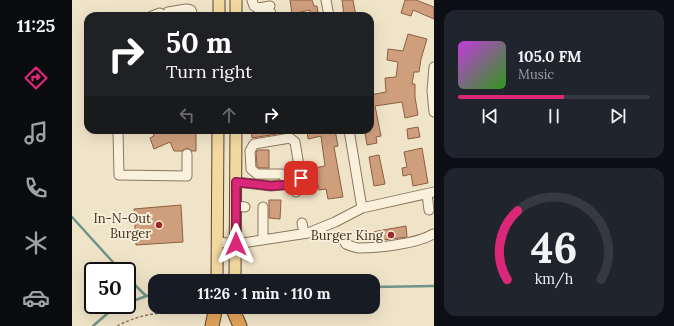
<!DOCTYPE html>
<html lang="en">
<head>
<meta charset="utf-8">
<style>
  :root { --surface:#171b24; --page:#20242c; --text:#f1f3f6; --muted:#9ea1a6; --line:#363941; --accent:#db2777 }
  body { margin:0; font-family:Lora,serif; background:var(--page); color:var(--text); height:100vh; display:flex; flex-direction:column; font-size:15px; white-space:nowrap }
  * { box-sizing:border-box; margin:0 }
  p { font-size:13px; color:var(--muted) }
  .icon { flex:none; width:22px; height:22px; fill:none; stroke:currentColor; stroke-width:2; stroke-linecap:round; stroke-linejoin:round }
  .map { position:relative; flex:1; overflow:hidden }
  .details { display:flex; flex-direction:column; gap:10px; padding:10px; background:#0d0f14; width:240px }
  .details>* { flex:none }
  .banner { position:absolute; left:12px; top:12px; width:290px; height:122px; border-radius:12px; box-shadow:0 4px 16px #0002; background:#202124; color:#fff; overflow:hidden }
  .speed { position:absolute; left:12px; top:262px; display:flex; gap:8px; font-size:20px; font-weight:700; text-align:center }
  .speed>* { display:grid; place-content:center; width:52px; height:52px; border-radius:50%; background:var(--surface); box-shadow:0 4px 16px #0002; line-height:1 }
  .speed .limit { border:2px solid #111; border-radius:6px; background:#fff; color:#111 }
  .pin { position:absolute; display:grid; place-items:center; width:34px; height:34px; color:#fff; margin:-17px; border-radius:8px; box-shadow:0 2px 6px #0006 }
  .me { position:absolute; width:44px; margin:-22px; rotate:0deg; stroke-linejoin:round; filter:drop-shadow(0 0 3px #0008) }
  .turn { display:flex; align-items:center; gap:14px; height:84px; padding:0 16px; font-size:18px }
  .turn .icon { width:52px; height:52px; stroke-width:2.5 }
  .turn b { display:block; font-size:28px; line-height:34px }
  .lanes { display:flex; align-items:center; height:38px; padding:0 16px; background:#0003; justify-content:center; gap:20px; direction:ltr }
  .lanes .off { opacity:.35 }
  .details .card { flex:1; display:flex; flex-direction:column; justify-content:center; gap:6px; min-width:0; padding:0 14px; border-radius:12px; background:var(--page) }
  .details .dial { align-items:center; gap:0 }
  .dial svg { height:104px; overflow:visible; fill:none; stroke:var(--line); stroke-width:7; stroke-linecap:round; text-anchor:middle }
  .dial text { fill:var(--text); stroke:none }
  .song { display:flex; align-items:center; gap:12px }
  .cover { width:48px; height:48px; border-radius:6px; background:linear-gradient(135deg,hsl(290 70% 55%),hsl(110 70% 35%)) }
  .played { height:4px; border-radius:2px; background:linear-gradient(90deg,var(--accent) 55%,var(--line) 55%) }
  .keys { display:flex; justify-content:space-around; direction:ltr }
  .trip { position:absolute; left:76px; top:274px; width:232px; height:40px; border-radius:12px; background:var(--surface); box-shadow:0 4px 16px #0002; font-weight:700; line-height:40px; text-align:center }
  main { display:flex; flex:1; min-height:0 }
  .menu { display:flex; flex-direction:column; width:72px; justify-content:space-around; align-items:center; background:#090b0e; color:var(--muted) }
  .menu .icon { width:28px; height:28px }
  .menu .selected { color:var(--accent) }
  .menu b { font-size:18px; color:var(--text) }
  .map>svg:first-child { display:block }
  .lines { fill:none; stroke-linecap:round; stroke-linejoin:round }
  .stream { stroke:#6f938a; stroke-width:2.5 }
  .building { fill:#cf9f7d; stroke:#8d5f41 }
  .minor-casing { stroke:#8d765c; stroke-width:11 }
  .major-casing { stroke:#5b4430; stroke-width:13 }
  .highway-casing { stroke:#5b4430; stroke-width:15 }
  .path { stroke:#8d765c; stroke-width:1.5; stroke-dasharray:3 2; stroke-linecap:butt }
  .minor { stroke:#faf1dc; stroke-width:9 }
  .major { stroke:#f3d9a0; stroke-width:11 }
  .highway { stroke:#e0a458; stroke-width:13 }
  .route-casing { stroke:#8e194d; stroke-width:10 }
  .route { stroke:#db2777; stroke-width:7 }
  .poi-dot { fill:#9e2a2b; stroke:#f7eed8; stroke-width:1.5 }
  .labels { text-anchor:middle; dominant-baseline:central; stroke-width:4; stroke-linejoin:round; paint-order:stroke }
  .poi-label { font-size:13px; fill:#3d2e20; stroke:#f7eed8; text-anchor:end }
</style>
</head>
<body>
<main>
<nav class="menu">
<b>11:25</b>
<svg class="icon selected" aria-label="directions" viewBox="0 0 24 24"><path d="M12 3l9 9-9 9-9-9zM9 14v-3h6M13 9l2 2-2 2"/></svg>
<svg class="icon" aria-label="music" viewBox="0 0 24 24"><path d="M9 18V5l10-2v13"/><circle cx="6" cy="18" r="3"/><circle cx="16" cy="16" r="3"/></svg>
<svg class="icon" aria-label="phone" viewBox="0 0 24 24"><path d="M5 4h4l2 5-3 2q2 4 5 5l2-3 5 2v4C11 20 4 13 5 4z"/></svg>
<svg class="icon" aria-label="climate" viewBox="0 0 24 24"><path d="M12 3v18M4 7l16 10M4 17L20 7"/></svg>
<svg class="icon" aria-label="car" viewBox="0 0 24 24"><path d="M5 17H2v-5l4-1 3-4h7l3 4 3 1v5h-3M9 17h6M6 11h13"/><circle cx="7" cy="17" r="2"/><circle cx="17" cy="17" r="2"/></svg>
</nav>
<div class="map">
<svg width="362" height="326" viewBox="0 0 362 326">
  <rect width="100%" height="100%" fill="#f0e4c8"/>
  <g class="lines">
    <path class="stream" d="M 0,217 L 49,271
      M 55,277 L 74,296
      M 301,287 L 362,286
      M 55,303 L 83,293
      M 21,326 L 43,307 L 49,305"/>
  </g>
  <path class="building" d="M 218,0 L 240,0 L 242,6 L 245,6 L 246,12 L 238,13 L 238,10 L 220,14 Z
    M 270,0 L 281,0 L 284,16 L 272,16 Z
    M 333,0 L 344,0 L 362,7 L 362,19 L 341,10 L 339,16 L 329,13 Z
    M 336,34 L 355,39 L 349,59 L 347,72 L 342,72 L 340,84 L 343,84 L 343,97 L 346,115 L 333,118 L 330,102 L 303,106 L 309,136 L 304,137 L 305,143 L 295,145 L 293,133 L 298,132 L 298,95 L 314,92 L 313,78 L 324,77 L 326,62 L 315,60 L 316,49 L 331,51 Z
    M 346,127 L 348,137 L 336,139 L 335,129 Z
    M 84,130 L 124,130 L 124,151 L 120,151 L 115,148 L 110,151 L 102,151 L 98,142 L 82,149 L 78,138 L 82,136 L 81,133 L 84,132 Z
    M 179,130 L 211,130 L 211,133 L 180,138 Z
    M 244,130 L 263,130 L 266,146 L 262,147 L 271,197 L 256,199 L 254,189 L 247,190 L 244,176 L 243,176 L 242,168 L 253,166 L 249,136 L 236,139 L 235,131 Z
    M 350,148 L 356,183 L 341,186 L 339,174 L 331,176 L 330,168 L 335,167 L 332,152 Z
    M 186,150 L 197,150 L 197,168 L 187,168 L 185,166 L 184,152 Z
    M 307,155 L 313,184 L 302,186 L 297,157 Z
    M 197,200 L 209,200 L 208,219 L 197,218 Z
    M 109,205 L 111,242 L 64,245 L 62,209 Z
    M 334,226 L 335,237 L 302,241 L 300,232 Z"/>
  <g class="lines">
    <g class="minor-casing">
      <path id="minor" d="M 180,0 L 182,6 L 187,8 L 198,6
        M 254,0 L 257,16
        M 96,12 L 114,9 L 119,10 L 121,16
        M 80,16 L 88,13
        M 184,16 L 199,13
        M 362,67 L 360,91 L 362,112
        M 46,130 L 47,175 L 115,176 L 115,154
        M 277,130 L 290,208
        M 218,138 L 223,142 L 229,178 L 226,184 L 218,184 L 210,174 L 185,174 L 179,169 L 178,151 L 182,144 Z
        M 164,182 L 199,186 L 218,184 L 224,192
        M 355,194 L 357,210
        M 164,206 L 173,207
        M 191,207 L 191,240
        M 230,223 L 232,233
        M 272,241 L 274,244 C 278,246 282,247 286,248 C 305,248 345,244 361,234
        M 146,242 L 164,244 L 236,233 L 263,222 L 290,208 L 362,192"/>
    </g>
    <g class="major-casing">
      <path id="major" d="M 147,16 L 147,0
        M 164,16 L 164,0
        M 145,281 L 146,130
        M 163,281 L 164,130"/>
    </g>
    <g class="highway-casing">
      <path id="highway" d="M 162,312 L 168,326
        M 140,326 L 144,307"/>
    </g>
    <path class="path" d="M 45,326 C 71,313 88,312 116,313"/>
    <use href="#minor" class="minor"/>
    <use href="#major" class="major"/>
    <use href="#highway" class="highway"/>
  </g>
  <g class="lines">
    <g class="route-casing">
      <path id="route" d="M 164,244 L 164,182 L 199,186 L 226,184 L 229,178"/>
    </g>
    <use href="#route" class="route"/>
  </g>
  <g class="poi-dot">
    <circle cx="87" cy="225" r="4"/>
    <circle cx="319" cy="235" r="4"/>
  </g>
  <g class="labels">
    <g class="poi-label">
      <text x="79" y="218">In-N-Out<tspan x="79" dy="15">Burger</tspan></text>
      <text x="311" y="235">Burger King</text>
    </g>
  </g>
</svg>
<div class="speed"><div class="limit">50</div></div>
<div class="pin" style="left:229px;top:178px;background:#d93025"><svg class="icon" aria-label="arrive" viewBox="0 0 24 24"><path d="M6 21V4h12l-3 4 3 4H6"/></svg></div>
<svg class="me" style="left:164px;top:244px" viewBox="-20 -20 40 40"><path d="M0-17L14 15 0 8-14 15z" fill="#db2777" stroke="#fff" stroke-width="4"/></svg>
<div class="trip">11:26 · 1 min · 110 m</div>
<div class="banner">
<div class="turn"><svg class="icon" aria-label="right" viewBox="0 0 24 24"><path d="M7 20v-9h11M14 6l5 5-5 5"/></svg><div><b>50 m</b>Turn right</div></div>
<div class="lanes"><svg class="icon off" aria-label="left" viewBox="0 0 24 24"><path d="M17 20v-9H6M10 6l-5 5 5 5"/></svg><svg class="icon off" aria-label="ahead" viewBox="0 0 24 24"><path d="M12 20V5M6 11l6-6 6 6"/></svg><svg class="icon" aria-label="right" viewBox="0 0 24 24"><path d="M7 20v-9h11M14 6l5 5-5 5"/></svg></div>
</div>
</div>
<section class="details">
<div class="card">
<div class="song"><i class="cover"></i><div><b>105.0 FM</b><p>Music</p></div></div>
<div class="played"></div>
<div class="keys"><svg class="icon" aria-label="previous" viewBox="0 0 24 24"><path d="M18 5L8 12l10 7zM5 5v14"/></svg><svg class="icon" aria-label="pause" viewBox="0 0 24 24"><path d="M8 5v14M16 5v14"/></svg><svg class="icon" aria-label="next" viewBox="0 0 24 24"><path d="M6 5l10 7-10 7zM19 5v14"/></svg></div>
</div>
<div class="card dial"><svg viewBox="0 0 100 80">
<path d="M14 69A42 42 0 1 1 86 69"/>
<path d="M14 69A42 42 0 0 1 22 16" stroke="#db2777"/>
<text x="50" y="56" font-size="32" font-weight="700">46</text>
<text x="50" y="72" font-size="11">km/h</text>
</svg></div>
</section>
</main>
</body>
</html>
